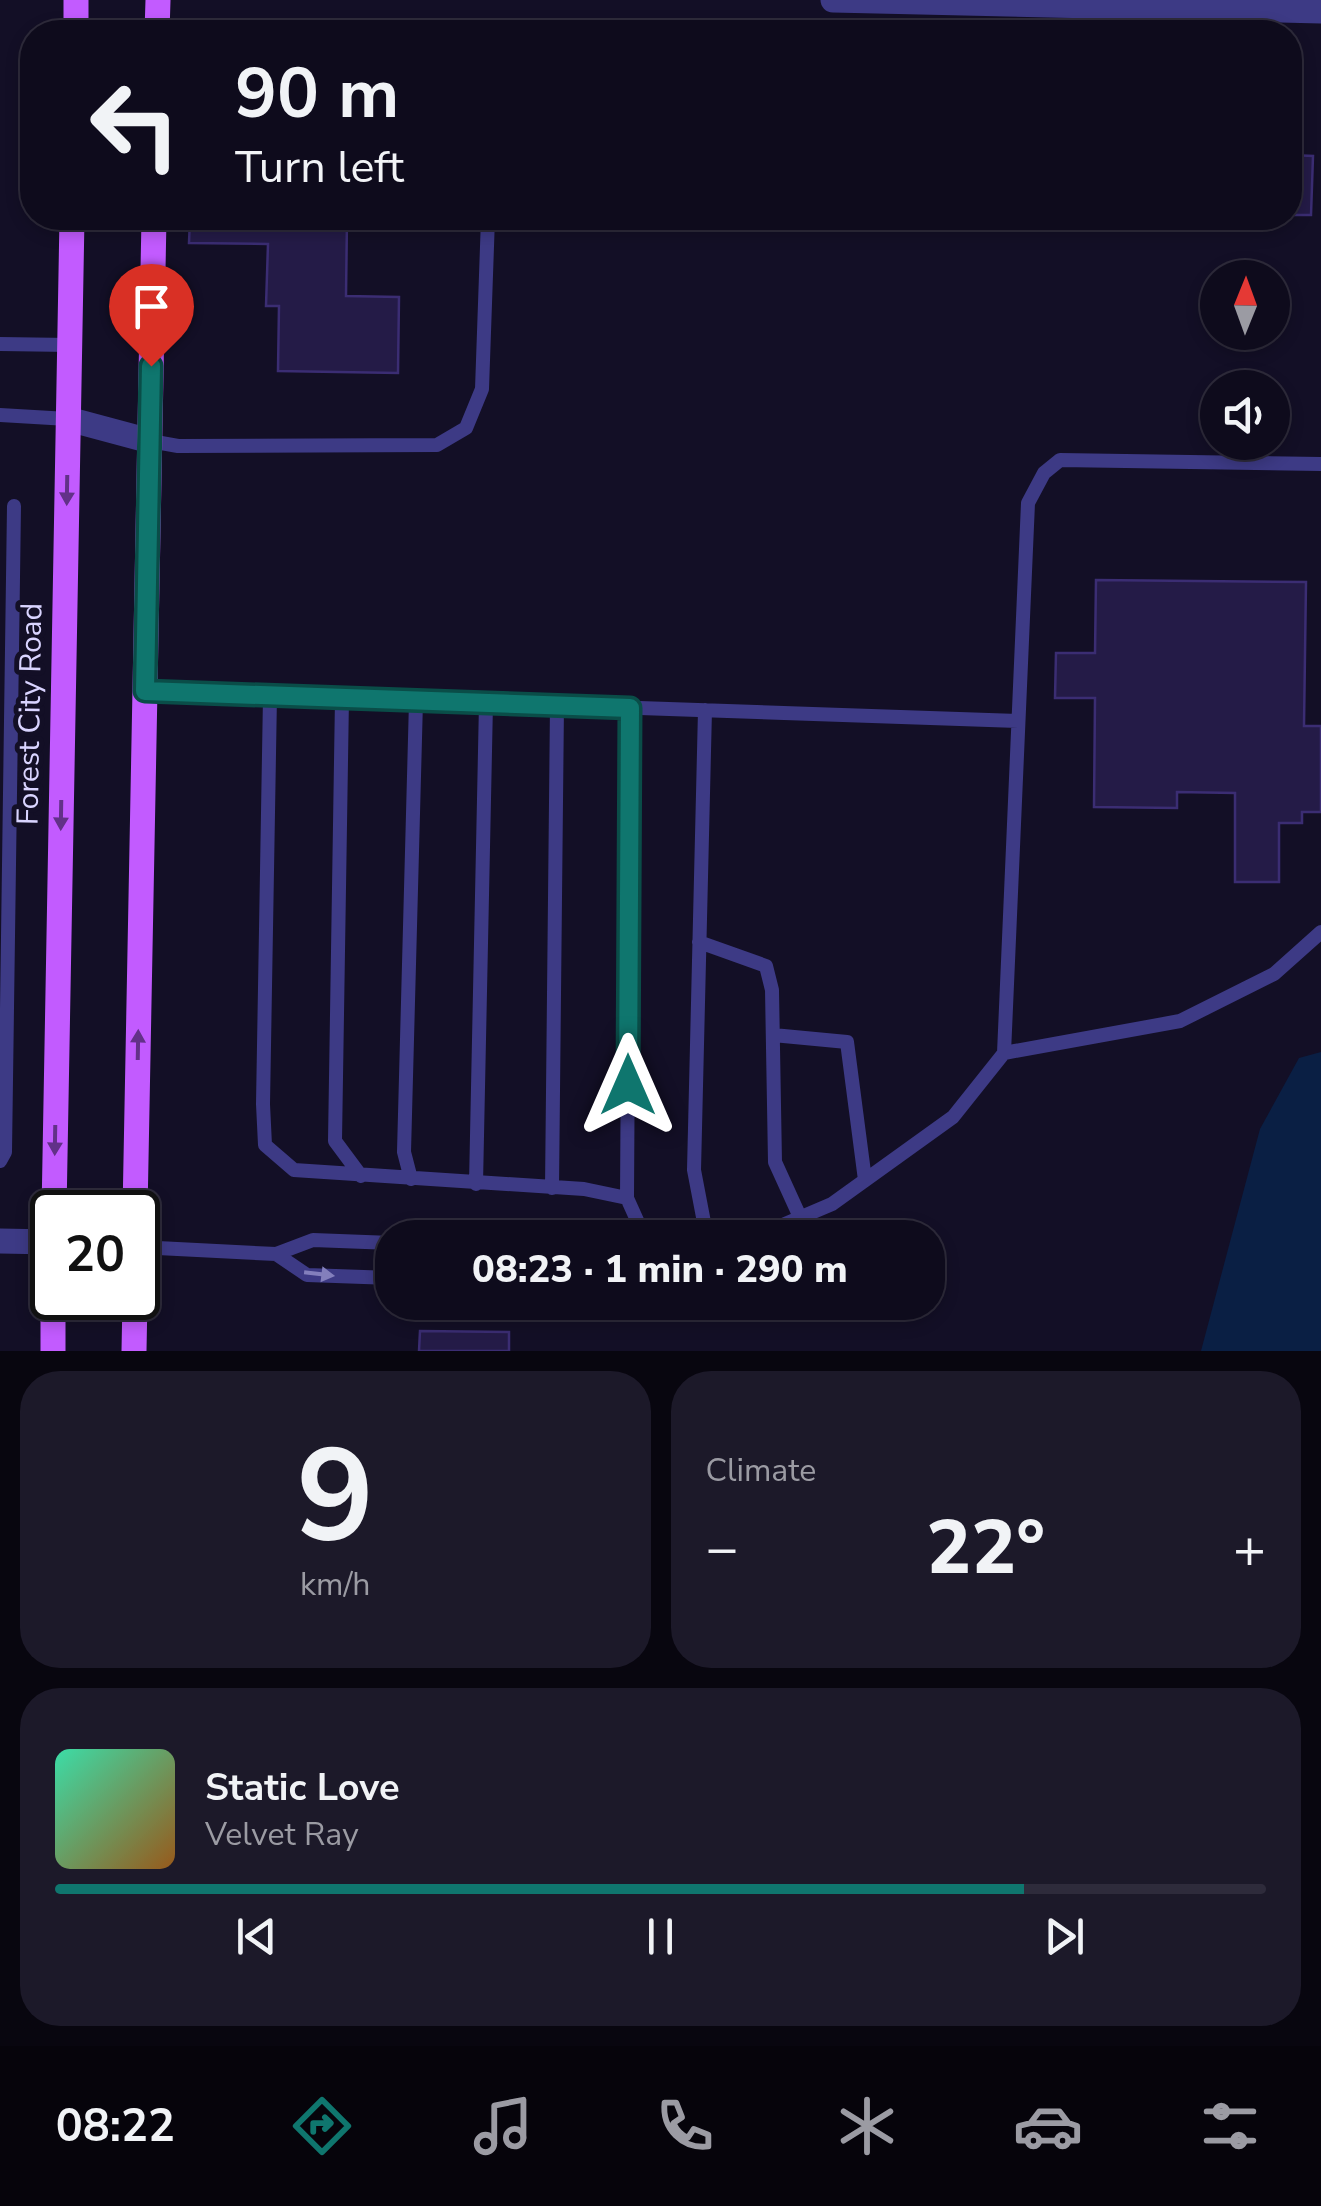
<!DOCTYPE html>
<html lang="en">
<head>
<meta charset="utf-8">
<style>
  :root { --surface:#0e0b1c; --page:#1c1929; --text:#f1f3f6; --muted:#9b9ba3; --line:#2e2b3b; --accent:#0f766e }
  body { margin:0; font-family:"Nunito Sans",sans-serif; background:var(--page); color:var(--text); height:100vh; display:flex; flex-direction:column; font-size:38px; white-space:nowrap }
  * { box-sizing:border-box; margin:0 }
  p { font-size:32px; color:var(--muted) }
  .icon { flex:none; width:55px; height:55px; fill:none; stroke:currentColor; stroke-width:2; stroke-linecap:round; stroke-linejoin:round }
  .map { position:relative; height:1351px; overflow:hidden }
  .panel { display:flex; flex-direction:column; gap:20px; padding:20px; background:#08060f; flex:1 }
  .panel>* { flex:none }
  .guide { position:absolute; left:20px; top:20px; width:1282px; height:210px; border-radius:40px; box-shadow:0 5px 15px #0003,0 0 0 2px var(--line); background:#0e0b1c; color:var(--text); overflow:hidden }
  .needle { width:65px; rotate:1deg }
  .controls { position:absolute; left:1200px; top:260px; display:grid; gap:20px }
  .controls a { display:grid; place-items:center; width:90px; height:90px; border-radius:50%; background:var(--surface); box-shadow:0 5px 15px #0003,0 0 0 2px var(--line); font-size:50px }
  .speed { position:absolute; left:30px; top:1190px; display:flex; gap:20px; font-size:50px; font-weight:700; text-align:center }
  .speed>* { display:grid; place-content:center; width:130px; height:130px; border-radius:50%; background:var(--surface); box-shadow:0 5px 15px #0003,0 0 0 2px var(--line); line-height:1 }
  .speed .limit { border:5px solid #111; border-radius:15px; background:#fff; color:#111 }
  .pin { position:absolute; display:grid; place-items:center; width:85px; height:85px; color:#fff; margin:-102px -42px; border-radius:50% 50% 50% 0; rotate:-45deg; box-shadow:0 0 10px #0007 }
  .pin .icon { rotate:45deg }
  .me { position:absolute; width:110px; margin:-55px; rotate:0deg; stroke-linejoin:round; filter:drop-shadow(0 0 8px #0008) }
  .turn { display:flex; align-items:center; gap:35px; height:210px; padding:0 50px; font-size:45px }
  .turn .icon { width:130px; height:130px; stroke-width:2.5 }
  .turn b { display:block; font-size:70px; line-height:85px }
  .big { font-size:75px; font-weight:800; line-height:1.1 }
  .panel .tile { flex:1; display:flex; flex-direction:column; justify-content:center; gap:15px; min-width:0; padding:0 35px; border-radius:40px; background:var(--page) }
  .panel .dial { align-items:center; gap:0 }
  .dial b { font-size:130px; line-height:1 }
  .song { display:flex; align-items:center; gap:30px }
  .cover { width:120px; height:120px; border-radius:15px; background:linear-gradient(135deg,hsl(160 70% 55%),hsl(30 70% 35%)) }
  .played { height:10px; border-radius:5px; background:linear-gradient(90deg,var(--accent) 80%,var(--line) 80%) }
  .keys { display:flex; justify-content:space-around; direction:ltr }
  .heat { display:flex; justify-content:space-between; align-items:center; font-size:55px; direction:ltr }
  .panel .tiles { flex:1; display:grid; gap:20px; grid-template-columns:1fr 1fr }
  .tile:last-child { grid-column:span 2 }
  .trip { position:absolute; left:375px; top:1220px; width:570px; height:100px; border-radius:40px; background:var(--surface); box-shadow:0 5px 15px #0003,0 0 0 2px var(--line); font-weight:800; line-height:100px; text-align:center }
  .tab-bar { display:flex; height:160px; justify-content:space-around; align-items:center; background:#06040b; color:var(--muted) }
  .tab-bar .icon { width:70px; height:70px }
  .tab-bar .active { color:var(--accent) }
  .tab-bar b { font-size:45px; color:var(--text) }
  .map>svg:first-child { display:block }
  .water { fill:#0a1f44 }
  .building { fill:#241b47; stroke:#3b2d73; stroke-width:2.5 }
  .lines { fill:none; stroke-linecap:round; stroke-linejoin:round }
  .service { stroke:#3d3a85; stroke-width:14 }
  .minor { stroke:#3d3a85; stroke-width:25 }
  .tertiary { stroke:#3d3a85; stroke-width:25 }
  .primary { stroke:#c25bff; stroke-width:25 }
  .oneway { fill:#623188 }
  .oneway2 { fill:#837fbc }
  .route-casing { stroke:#0a4d48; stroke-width:25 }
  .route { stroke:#0f766e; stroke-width:18 }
  .labels { text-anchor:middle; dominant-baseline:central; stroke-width:10; stroke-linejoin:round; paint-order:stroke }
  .street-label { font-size:30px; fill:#d9d4ff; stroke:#130f26 }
</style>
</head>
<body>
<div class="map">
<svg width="1321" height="1351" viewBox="0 0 1321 1351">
  <rect width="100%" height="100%" fill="#130f26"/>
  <path class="water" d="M 1321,1052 L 1321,1351 L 1201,1351 L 1260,1129 L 1299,1058 Z"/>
  <path class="building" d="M 1290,155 L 1313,156 L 1311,215 L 1290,215 Z
    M 190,218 L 347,218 L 346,296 L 399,297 L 398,373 L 278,371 L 279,306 L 266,306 L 268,244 L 189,243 Z
    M 1096,580 L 1306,582 L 1304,726 L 1321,726 L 1321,812 L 1302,812 L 1302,823 L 1279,823 L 1279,882 L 1235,882 L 1235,793 L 1177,792 L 1177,808 L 1094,807 L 1095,698 L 1055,698 L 1056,653 L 1095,653 Z
    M 420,1331 L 509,1332 L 509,1351 L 419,1351 Z"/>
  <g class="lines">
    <path class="service" d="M 0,344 L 70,345
      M 0,415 L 68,419
      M 150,441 L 178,446 L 437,445 L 466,428 L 482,389 L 488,218
      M 145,691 L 1018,721
      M 270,696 L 263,1104 L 265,1145 L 294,1170 L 584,1189 L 627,1198 L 645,1238
      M 342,698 L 335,1141 L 361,1176
      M 705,710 L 694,1170 L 707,1238
      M 699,942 L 766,966 L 772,990 L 775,1162 L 800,1217
      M 773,1035 L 847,1042 L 865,1180
      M 1004,1053 L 1180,1021 L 1274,974 L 1321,932
      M 0,1161 L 5,1152 L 14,506
      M 411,1179 L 404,1152 L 416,701
      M 476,1184 L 486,703
      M 552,1188 L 557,705
      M 627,1198 L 630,708
      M 752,1238 L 832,1204 L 953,1117 L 1004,1053 L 1028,503 L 1044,473 L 1060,460 L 1321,464
      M 138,1247 L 276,1254 L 313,1240 L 392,1243
      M 276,1254 L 307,1275 L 392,1278"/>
    <path class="minor" d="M 833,0 L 1321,11
      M 68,419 L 150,441"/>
    <path class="tertiary" d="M 0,1241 L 52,1242"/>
    <path class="primary" d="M 76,32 L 76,0
      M 157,32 L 158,0
      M 54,1212 L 72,218
      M 135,1212 L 154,218
      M 53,1298 L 53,1351
      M 134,1351 L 135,1298"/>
  </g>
  <defs><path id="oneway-solid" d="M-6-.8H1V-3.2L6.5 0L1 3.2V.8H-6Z" transform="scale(2.5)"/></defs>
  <g class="oneway">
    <use href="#oneway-solid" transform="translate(67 490) rotate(91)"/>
    <use href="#oneway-solid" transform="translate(61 815) rotate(91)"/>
    <use href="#oneway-solid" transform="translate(138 1045) rotate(-89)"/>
    <use href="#oneway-solid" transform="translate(55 1140) rotate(91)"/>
  </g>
  <use class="oneway2" href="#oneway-solid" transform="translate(319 1274) rotate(7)"/>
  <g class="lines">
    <g class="route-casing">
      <path id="route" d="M 151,366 L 145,691 L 630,708 L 628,1085"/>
    </g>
    <use href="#route" class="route"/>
  </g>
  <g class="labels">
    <g class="street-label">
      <text transform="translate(30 714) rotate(-89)">Forest City Road</text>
    </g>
  </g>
</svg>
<div class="controls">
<a><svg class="needle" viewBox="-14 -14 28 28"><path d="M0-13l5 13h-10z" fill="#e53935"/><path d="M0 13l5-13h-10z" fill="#9b9ba3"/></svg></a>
<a><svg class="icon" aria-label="sound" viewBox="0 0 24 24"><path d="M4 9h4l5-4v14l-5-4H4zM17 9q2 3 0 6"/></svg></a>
</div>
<div class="speed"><div class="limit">20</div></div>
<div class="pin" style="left:151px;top:366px;background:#d93025"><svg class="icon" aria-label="arrive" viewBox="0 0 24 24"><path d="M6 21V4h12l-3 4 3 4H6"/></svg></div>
<svg class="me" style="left:628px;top:1085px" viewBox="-20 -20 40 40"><path d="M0-17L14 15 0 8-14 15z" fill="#0f766e" stroke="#fff" stroke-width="4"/></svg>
<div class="trip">08:23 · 1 min · 290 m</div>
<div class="guide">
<div class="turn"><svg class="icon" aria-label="left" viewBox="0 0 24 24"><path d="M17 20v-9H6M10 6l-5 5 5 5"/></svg><div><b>90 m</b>Turn left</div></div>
</div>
</div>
<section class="panel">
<div class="tiles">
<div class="tile dial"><b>9</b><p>km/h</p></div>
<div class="tile"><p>Climate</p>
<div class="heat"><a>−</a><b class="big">22°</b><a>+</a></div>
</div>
<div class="tile">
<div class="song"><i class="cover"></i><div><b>Static Love</b><p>Velvet Ray</p></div></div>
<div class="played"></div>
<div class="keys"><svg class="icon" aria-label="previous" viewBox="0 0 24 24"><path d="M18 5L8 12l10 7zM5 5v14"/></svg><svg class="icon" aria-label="pause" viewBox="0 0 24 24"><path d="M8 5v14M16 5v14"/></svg><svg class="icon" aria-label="next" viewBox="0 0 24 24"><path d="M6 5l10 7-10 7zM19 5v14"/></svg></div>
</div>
</div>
</section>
<nav class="tab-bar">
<b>08:22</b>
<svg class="icon active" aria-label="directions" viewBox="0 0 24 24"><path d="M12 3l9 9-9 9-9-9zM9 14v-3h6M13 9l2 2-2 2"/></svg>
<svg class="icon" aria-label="music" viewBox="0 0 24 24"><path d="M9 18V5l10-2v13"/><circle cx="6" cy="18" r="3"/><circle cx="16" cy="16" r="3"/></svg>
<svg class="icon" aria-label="phone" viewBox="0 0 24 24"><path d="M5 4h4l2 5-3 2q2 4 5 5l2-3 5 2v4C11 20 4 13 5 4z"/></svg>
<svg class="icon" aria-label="climate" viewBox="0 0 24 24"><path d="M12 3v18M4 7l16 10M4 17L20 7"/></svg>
<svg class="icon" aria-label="car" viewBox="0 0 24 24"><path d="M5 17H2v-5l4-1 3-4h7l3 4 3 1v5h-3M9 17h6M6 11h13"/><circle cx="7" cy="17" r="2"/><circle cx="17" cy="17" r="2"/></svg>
<svg class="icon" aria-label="filters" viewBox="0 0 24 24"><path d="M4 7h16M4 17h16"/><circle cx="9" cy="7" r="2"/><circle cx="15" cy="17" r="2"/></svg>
</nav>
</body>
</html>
